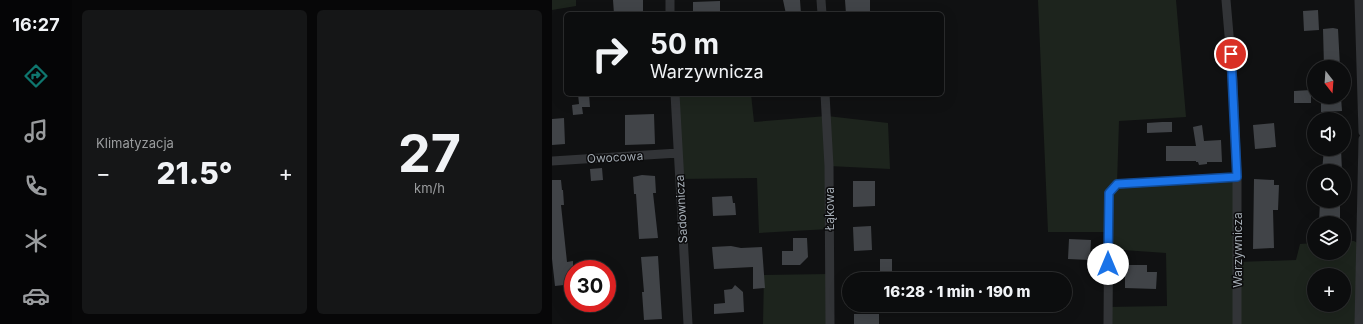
<!DOCTYPE html>
<html lang="pl">
<head>
<meta charset="utf-8">
<style>
  :root { --surface:#0c0d0e; --page:#151617; --text:#f1f3f6; --muted:#9a9c9e; --line:#2c2d2e; --accent:#0f766e }
  body { margin:0; font-family:Inter,sans-serif; background:var(--page); color:var(--text); height:100vh; display:flex; flex-direction:column; font-size:15px; white-space:nowrap }
  * { box-sizing:border-box; margin:0 }
  p { font-size:13px; color:var(--muted) }
  .icon { flex:none; width:22px; height:22px; fill:none; stroke:currentColor; stroke-width:2; stroke-linecap:round; stroke-linejoin:round }
  .map { position:relative; flex:1; overflow:hidden }
  .side { display:flex; flex-direction:column; gap:10px; padding:10px; background:#070708; width:480px }
  .side>* { flex:none }
  .guide { position:absolute; left:12px; top:12px; width:380px; height:84px; border-radius:6px; box-shadow:0 4px 16px #0002,0 0 0 1px var(--line); background:#0c0d0e; color:var(--text); overflow:hidden }
  .needle { width:26px; rotate:163deg }
  .buttons { position:absolute; left:755px; top:60px; display:grid; gap:8px }
  .buttons a { display:grid; place-items:center; width:44px; height:44px; border-radius:50%; background:var(--surface); box-shadow:0 4px 16px #0002,0 0 0 1px var(--line); font-size:20px }
  .speed { position:absolute; left:12px; top:260px; display:flex; gap:8px; font-size:20px; font-weight:700; text-align:center }
  .speed>* { display:grid; place-content:center; width:52px; height:52px; border-radius:50%; background:var(--surface); box-shadow:0 4px 16px #0002,0 0 0 1px var(--line); line-height:1 }
  .speed .limit { border:6px solid #d22; background:#fff; color:#111 }
  .pin { position:absolute; display:grid; place-items:center; width:34px; height:34px; color:#fff; margin:-17px; border:2px solid #fff; border-radius:50%; box-shadow:0 1px 4px #0007 }
  .me { position:absolute; width:44px; margin:-22px; rotate:0deg; stroke-linejoin:round; filter:drop-shadow(0 0 3px #0008) }
  .turn { display:flex; align-items:center; gap:14px; height:84px; padding:0 20px; font-size:18px }
  .turn .icon { width:52px; height:52px; stroke-width:2.5 }
  .turn b { display:block; font-size:28px; line-height:34px }
  .big { font-size:30px; font-weight:800; line-height:1.1 }
  .side .card { flex:1; display:flex; flex-direction:column; justify-content:center; gap:6px; min-width:0; padding:0 14px; border-radius:6px; background:var(--page) }
  .side .dial { align-items:center; gap:0 }
  .dial b { font-size:52px; line-height:1 }
  .heat { display:flex; justify-content:space-between; align-items:center; font-size:22px; direction:ltr }
  .side .tiles { flex:1; display:grid; gap:10px; grid-template-columns:repeat(2,1fr) }
  .trip { position:absolute; left:290px; top:272px; width:230px; height:40px; border-radius:20px; background:var(--surface); box-shadow:0 4px 16px #0002,0 0 0 1px var(--line); font-weight:800; line-height:40px; text-align:center }
  main { display:flex; flex:1; min-height:0 }
  .tab-bar { display:flex; flex-direction:column; width:72px; justify-content:space-around; align-items:center; background:#050506; color:var(--muted) }
  .tab-bar .icon { width:28px; height:28px }
  .tab-bar .on { color:var(--accent) }
  .tab-bar b { font-size:18px; color:var(--text) }
  .map>svg:first-child { display:block }
  .green { fill:#1d241d; fill-rule:evenodd }
  .building { fill:#414448 }
  .lines { fill:none; stroke-linecap:round; stroke-linejoin:round }
  .street { stroke:#323437; stroke-width:9 }
  .route-casing { stroke:#114b97; stroke-width:10 }
  .route { stroke:#1a73e8; stroke-width:7 }
  .labels { text-anchor:middle; dominant-baseline:central; stroke-width:3; stroke-linejoin:round; paint-order:stroke }
  .street-label { font-size:12px; fill:#a2aab2; stroke:#0c0c0d }
</style>
</head>
<body>
<main>
<nav class="tab-bar">
<b>16:27</b>
<svg class="icon on" aria-label="directions" viewBox="0 0 24 24"><path d="M12 3l9 9-9 9-9-9zM9 14v-3h6M13 9l2 2-2 2"/></svg>
<svg class="icon" aria-label="music" viewBox="0 0 24 24"><path d="M9 18V5l10-2v13"/><circle cx="6" cy="18" r="3"/><circle cx="16" cy="16" r="3"/></svg>
<svg class="icon" aria-label="phone" viewBox="0 0 24 24"><path d="M5 4h4l2 5-3 2q2 4 5 5l2-3 5 2v4C11 20 4 13 5 4z"/></svg>
<svg class="icon" aria-label="climate" viewBox="0 0 24 24"><path d="M12 3v18M4 7l16 10M4 17L20 7"/></svg>
<svg class="icon" aria-label="car" viewBox="0 0 24 24"><path d="M5 17H2v-5l4-1 3-4h7l3 4 3 1v5h-3M9 17h6M6 11h13"/><circle cx="7" cy="17" r="2"/><circle cx="17" cy="17" r="2"/></svg>
</nav>
<section class="side">
<div class="tiles">
<div class="card"><p>Klimatyzacja</p>
<div class="heat"><a>−</a><b class="big">21.5°</b><a>+</a></div>
</div>
<div class="card dial"><b>27</b><p>km/h</p></div>
</div>
</section>
<div class="map">
<svg width="811" height="324" viewBox="0 0 811 324">
  <rect width="100%" height="100%" fill="#101112"/>
  <path class="green" d="M 0,0 L 24,0 L 24,6 L 0,10 Z
    M 486,0 L 624,0 L 634,117 L 567,121 L 565,184 L 685,177 L 685,262 L 744,260 L 748,244 L 762,243 L 762,253 L 792,253 L 792,241 L 802,241 L 809,245 L 811,324 L 556,324 L 556,307 L 615,306 L 614,253 L 557,249 L 556,232 L 496,232 ZM 762,275 L 792,275 L 792,305 L 762,305 Z
    M 123,94 L 199,94 L 202,122 L 275,116 L 336,123 L 338,169 L 277,166 L 277,229 L 207,233 L 205,178 L 127,179 Z
    M 277,274 L 278,324 L 211,324 L 212,275 Z"/>
  <path class="building" d="M 61,0 L 91,0 L 91,14 L 62,14 Z
    M 231,0 L 248,0 L 249,14 L 234,14 Z
    M 293,0 L 318,0 L 318,14 L 294,14 Z
    M 168,1 L 168,14 L 141,14 L 141,2 Z
    M 766,10 L 767,30 L 752,31 L 751,11 Z
    M 781,28 L 786,29 L 788,67 L 772,67 L 771,29 Z
    M 759,90 L 759,103 L 742,103 L 742,91 Z
    M 26,94 L 37,94 L 38,107 L 30,107 L 31,114 L 21,115 L 20,105 L 27,104 Z
    M 769,97 L 789,97 L 790,111 L 769,112 Z
    M 102,114 L 103,144 L 73,145 L 73,115 Z
    M 12,118 L 13,144 L 0,145 L 0,119 Z
    M 610,122 L 620,122 L 620,132 L 595,133 L 595,123 Z
    M 722,123 L 724,147 L 703,149 L 701,125 Z
    M 650,125 L 652,141 L 669,140 L 670,162 L 655,162 L 655,164 L 647,165 L 646,162 L 644,162 L 644,161 L 614,161 L 614,146 L 644,146 L 641,127 Z
    M 772,149 L 789,149 L 790,171 L 770,171 Z
    M 50,168 L 51,180 L 39,181 L 38,169 Z
    M 90,175 L 103,176 L 104,193 L 101,193 L 106,238 L 87,239 L 84,194 L 82,194 L 81,177 Z
    M 702,179 L 722,180 L 722,185 L 727,185 L 726,210 L 721,210 L 722,248 L 701,249 Z
    M 0,180 L 9,180 L 10,190 L 11,190 L 12,205 L 9,205 L 15,262 L 21,261 L 21,284 L 3,286 L 0,259 Z
    M 301,181 L 323,181 L 323,206 L 301,207 Z
    M 180,196 L 181,203 L 183,203 L 184,215 L 161,216 L 160,197 Z
    M 768,201 L 788,201 L 788,223 L 767,223 Z
    M 319,226 L 320,250 L 302,251 L 301,227 Z
    M 241,238 L 255,238 L 256,257 L 248,265 L 230,265 L 230,251 L 241,251 Z
    M 517,239 L 539,240 L 538,260 L 516,259 Z
    M 179,246 L 189,248 L 210,247 L 213,288 L 201,289 L 201,267 L 162,269 L 160,247 Z
    M 106,256 L 110,319 L 92,320 L 90,292 L 92,292 L 89,257 Z
    M 328,259 L 340,259 L 340,271 L 328,271 Z
    M 573,265 L 595,265 L 595,272 L 605,272 L 604,289 L 573,288 Z
    M 183,285 L 191,292 L 192,312 L 162,314 L 162,304 L 173,303 L 172,290 L 180,289 Z
    M 302,314 L 327,314 L 327,324 L 302,324 Z"/>
  <g class="lines">
    <path class="street" d="M 118,0 L 118,14
      M 269,0 L 270,14
      M 674,0 L 681,81 L 685,177 L 685,324
      M 807,0 L 811,132
      M 123,94 L 136,324
      M 273,94 L 277,166 L 278,324
      M 0,161 L 126,153
      M 556,324 L 557,193 L 565,184 L 685,177
      M 807,324 L 811,139"/>
  </g>
  <g class="lines">
    <g class="route-casing">
      <path id="route" d="M 556,264 L 557,193 L 565,184 L 685,177 L 679,54"/>
    </g>
    <use href="#route" class="route"/>
  </g>
  <g class="labels">
    <g class="street-label">
      <text transform="translate(63 157) rotate(-3)">Owocowa</text>
      <text transform="translate(129 209) rotate(-93)">Sadownicza</text>
      <text transform="translate(277 209) rotate(-90)">Łąkowa</text>
      <text transform="translate(685 250) rotate(-90)">Warzywnicza</text>
    </g>
  </g>
</svg>
<div class="buttons">
<a><svg class="needle" viewBox="-14 -14 28 28"><path d="M0-13l5 13h-10z" fill="#e53935"/><path d="M0 13l5-13h-10z" fill="#9a9c9e"/></svg></a>
<a><svg class="icon" aria-label="sound" viewBox="0 0 24 24"><path d="M4 9h4l5-4v14l-5-4H4zM17 9q2 3 0 6"/></svg></a>
<a><svg class="icon" aria-label="search" viewBox="0 0 24 24"><circle cx="10" cy="10" r="6"/><path d="M15 15l6 6"/></svg></a>
<a><svg class="icon" aria-label="layers" viewBox="0 0 24 24"><path d="M12 4l9 5-9 5-9-5zM3 14l9 5 9-5"/></svg></a>
<a>+</a>
</div>
<div class="speed"><div class="limit">30</div></div>
<div class="pin" style="left:679px;top:54px;background:#d93025"><svg class="icon" aria-label="arrive" viewBox="0 0 24 24"><path d="M6 21V4h12l-3 4 3 4H6"/></svg></div>
<svg class="me" style="left:556px;top:264px" viewBox="-20 -20 40 40"><circle r="19" fill="#fff"/><path d="M0-13L10 11 0 6-10 11z" fill="#1a73e8"/></svg>
<div class="trip">16:28 · 1 min · 190 m</div>
<div class="guide">
<div class="turn"><svg class="icon" aria-label="right" viewBox="0 0 24 24"><path d="M7 20v-9h11M14 6l5 5-5 5"/></svg><div><b>50 m</b>Warzywnicza</div></div>
</div>
</div>
</main>
</body>
</html>
